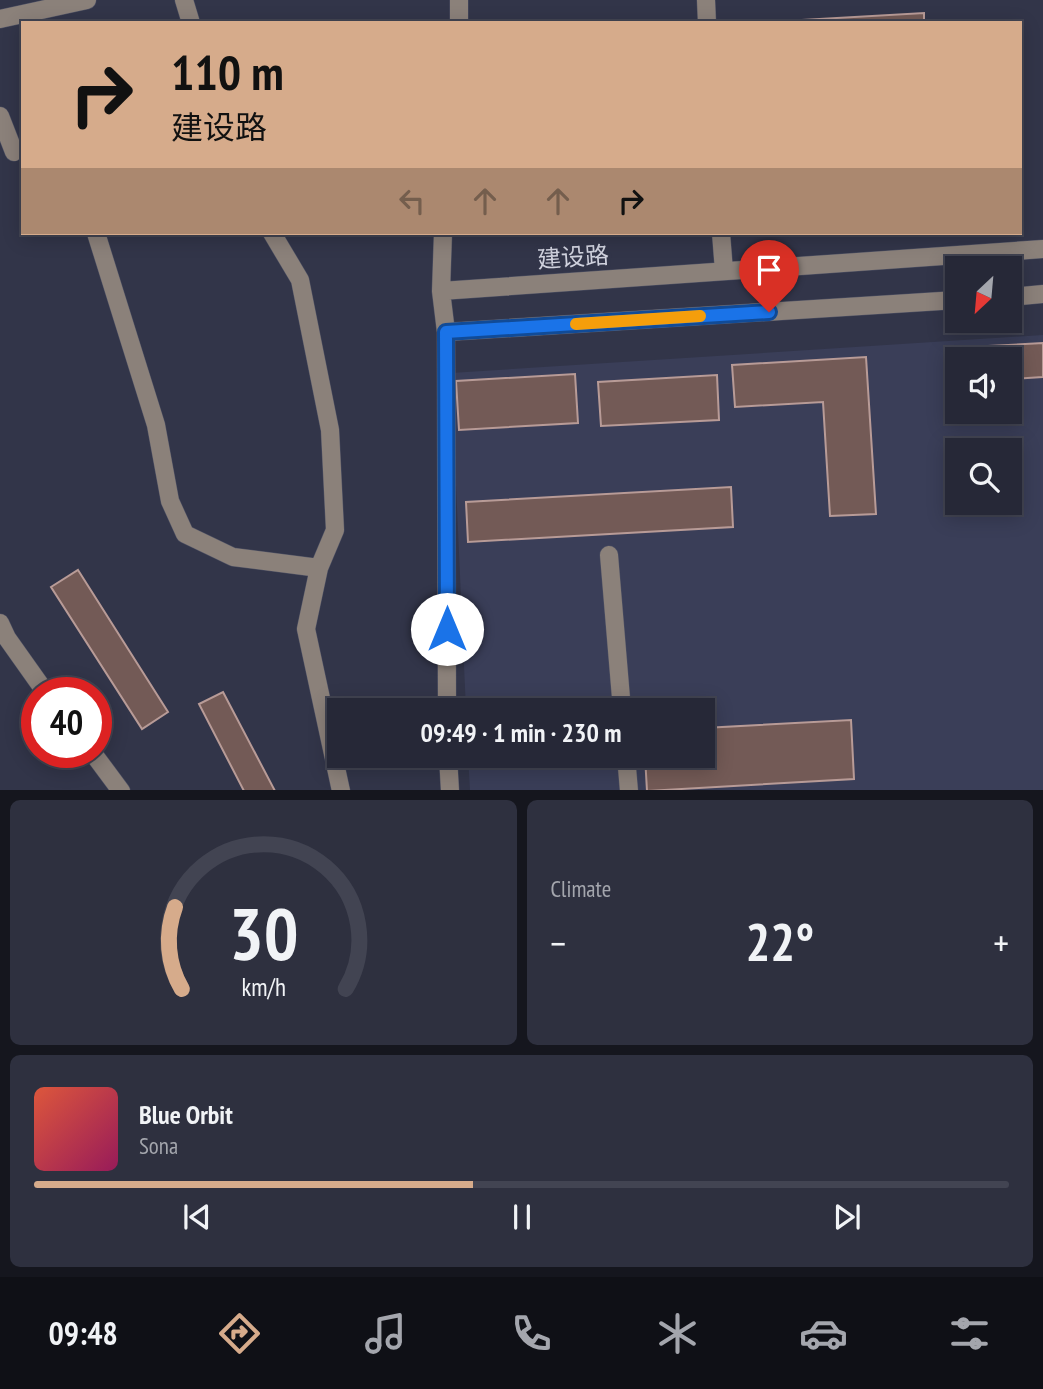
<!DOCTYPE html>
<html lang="en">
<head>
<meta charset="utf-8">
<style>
  :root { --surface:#262837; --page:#2e303f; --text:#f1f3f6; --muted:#a4a6ad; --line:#424452; --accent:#d6ab8b }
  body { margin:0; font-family:"PT Sans Narrow","Noto Sans SC",sans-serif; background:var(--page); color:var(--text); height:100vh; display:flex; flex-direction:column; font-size:26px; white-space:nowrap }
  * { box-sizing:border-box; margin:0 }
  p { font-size:23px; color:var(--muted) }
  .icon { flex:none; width:38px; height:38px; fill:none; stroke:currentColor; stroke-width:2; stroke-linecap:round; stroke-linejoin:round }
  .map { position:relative; height:790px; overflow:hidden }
  .panel { display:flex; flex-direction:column; gap:10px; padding:10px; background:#15161e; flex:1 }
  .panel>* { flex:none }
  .hud { position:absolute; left:21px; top:21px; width:1001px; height:214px; border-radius:0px; box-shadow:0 4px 18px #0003,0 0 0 2px var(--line); background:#d6ab8b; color:#111; overflow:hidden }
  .needle { width:46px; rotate:206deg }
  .controls { position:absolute; left:945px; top:256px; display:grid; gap:14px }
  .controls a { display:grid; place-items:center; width:77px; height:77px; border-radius:0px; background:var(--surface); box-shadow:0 4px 18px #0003,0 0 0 2px var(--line); font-size:35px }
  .speed { position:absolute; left:21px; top:677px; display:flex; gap:14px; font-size:35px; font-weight:700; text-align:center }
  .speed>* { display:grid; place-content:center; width:91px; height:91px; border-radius:50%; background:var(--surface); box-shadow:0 4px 18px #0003,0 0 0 2px var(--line); line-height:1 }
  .speed .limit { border:10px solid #d22; background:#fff; color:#111 }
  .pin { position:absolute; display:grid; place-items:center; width:60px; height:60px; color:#fff; margin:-72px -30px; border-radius:50% 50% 50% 0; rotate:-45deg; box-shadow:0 0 7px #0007 }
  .pin .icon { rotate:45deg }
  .me { position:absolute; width:77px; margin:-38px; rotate:0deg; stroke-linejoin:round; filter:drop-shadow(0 0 5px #0008) }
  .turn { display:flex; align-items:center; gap:24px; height:147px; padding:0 35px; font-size:32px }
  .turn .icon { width:91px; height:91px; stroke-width:2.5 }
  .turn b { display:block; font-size:49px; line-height:60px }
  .lanes { display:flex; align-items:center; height:66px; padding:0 35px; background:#0003; justify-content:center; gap:35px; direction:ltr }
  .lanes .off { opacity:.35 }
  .big { font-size:52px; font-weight:700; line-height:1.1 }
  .panel .tile { flex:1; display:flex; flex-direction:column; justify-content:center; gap:10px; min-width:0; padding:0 24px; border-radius:10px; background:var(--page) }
  .panel .dial { align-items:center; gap:0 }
  .dial svg { height:182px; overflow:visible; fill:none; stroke:var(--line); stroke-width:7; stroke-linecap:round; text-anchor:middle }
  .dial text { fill:var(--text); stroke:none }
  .song { display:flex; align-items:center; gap:21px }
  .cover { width:84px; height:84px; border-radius:10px; background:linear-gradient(135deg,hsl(10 70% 55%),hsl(330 70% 35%)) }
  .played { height:7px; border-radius:4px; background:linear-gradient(90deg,var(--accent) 45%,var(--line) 45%) }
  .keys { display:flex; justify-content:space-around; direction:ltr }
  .heat { display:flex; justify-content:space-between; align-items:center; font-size:38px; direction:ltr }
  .panel .tiles { flex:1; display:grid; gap:10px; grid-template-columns:1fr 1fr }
  .tile:last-child { grid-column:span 2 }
  .trip { position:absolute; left:327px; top:698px; width:388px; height:70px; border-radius:0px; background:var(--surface); box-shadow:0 4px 18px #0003,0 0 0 2px var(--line); font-weight:700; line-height:70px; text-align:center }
  .dock { display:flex; height:112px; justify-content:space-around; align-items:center; background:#0f1016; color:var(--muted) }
  .dock .icon { width:49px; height:49px }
  .dock .selected { color:var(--accent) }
  .dock b { font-size:32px; color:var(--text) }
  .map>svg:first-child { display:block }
  .built { fill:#3a3e58; fill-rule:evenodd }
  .building { fill:#735a56; stroke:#b89b97; stroke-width:2 }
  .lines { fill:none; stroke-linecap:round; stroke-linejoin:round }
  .minor-casing { stroke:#4e5164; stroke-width:19 }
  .minor { stroke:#8b817a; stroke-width:18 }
  .route-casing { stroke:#114b97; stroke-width:18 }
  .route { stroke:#1a73e8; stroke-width:12 }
  .slow { stroke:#f59e0b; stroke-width:12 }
  .labels { text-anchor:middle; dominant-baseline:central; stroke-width:7; stroke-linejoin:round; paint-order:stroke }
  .street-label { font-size:24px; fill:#d0d2de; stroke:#323549 }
</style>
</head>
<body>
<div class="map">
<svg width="1043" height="791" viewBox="0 0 1043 791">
  <rect width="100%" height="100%" fill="#323549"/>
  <path class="built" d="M 1043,335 L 1043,790 L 470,790 L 468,756 L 704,756 L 704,710 L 466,710 L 451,373 ZM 957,359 L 1010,359 L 1010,411 L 957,411 ZM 957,450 L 1010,450 L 1010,502 L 957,502 Z"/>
  <path class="building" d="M 924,13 L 924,23 L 747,23 Z
    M 1043,343 L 1043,377 L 1010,379 L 1010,359 L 990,359 L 989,346 Z
    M 866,357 L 876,514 L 830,516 L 823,402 L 735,407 L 732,365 Z
    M 575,374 L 578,423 L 459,430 L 456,381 Z
    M 717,375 L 719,420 L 601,426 L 598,382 Z
    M 731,487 L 733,527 L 468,542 L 466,502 Z
    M 78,570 L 168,712 L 142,729 L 51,587 Z
    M 223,692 L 275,791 L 244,791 L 199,704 Z
    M 851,720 L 854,779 L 647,791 L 645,756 L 704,756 L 704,728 Z"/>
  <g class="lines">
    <g class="minor-casing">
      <path id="minor" d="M 184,0 L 191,23
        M 706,0 L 707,23
        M 0,19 L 87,0
        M 459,23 L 459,0
        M 0,116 L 14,152
        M 96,233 L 156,425 L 170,501 L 185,534 L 233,557 L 319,568
        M 272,233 L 300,280 L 330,430 L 335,530 L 319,568 L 306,629 L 341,791
        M 443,233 L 441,291 L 446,332 L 447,710
        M 721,233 L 724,271
        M 441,291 L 1043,249
        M 1010,297 L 1043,294
        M 446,332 L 957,300
        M 609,555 L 622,710
        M 0,623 L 7,638 L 46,693
        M 92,752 L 121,791
        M 448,756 L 450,791
        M 626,756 L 629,791"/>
    </g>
    <use href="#minor" class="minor"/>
  </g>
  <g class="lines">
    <g class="route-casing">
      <path id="route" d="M 447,629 L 446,332 L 769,312"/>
    </g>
    <use href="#route" class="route"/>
    <path class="slow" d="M 576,324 L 700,316"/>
  </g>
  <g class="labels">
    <g class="street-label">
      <text transform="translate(573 257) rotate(-4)">建设路</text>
    </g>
  </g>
</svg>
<div class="controls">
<a><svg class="needle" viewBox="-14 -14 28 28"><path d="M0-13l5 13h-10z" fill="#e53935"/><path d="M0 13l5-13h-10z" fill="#a4a6ad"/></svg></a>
<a><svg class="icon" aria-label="sound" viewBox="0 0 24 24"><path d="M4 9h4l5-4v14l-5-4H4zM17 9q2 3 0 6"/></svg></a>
<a><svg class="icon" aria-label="search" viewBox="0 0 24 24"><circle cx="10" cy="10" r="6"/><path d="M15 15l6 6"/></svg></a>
</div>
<div class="speed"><div class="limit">40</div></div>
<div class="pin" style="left:769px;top:312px;background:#d93025"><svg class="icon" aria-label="arrive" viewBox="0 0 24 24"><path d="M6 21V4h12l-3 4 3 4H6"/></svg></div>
<svg class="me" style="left:447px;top:629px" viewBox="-20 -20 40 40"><circle r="19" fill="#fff"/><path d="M0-13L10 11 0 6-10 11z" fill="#1a73e8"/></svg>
<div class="trip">09:49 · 1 min · 230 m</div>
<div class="hud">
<div class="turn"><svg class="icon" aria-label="right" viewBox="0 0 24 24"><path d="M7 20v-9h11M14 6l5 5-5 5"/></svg><div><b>110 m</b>建设路</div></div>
<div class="lanes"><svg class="icon off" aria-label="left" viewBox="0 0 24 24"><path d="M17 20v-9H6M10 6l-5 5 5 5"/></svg><svg class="icon off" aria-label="ahead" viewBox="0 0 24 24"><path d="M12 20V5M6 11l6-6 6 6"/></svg><svg class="icon off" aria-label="ahead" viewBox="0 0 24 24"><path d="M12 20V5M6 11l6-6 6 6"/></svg><svg class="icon" aria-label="right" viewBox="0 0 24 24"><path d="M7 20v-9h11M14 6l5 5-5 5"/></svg></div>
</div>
</div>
<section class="panel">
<div class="tiles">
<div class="tile dial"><svg viewBox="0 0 100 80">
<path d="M14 69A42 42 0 1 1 86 69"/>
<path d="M14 69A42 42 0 0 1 11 33" stroke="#d6ab8b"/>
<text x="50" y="56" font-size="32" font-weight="700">30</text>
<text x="50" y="72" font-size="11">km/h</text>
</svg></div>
<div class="tile"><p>Climate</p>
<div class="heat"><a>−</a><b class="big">22°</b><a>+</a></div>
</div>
<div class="tile">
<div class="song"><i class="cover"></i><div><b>Blue Orbit</b><p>Sona</p></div></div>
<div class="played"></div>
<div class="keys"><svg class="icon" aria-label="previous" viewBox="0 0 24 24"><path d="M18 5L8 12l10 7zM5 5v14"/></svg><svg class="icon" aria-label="pause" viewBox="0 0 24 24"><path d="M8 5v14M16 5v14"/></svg><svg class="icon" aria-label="next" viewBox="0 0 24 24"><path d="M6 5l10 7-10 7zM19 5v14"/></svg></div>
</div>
</div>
</section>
<nav class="dock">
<b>09:48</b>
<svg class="icon selected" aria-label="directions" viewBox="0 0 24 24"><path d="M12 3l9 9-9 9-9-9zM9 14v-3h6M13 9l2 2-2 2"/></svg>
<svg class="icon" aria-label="music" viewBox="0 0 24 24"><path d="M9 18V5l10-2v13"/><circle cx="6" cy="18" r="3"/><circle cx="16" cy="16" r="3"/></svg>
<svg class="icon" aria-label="phone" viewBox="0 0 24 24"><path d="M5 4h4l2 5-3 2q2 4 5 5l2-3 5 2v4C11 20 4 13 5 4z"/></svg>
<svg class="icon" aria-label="climate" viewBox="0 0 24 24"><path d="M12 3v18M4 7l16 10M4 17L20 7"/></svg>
<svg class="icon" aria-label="car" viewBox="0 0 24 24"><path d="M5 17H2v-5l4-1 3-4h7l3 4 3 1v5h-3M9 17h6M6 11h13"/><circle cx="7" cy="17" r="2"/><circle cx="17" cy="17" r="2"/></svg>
<svg class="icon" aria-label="filters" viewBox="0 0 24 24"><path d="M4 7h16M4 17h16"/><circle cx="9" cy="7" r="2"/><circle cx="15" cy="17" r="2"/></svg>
</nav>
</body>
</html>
